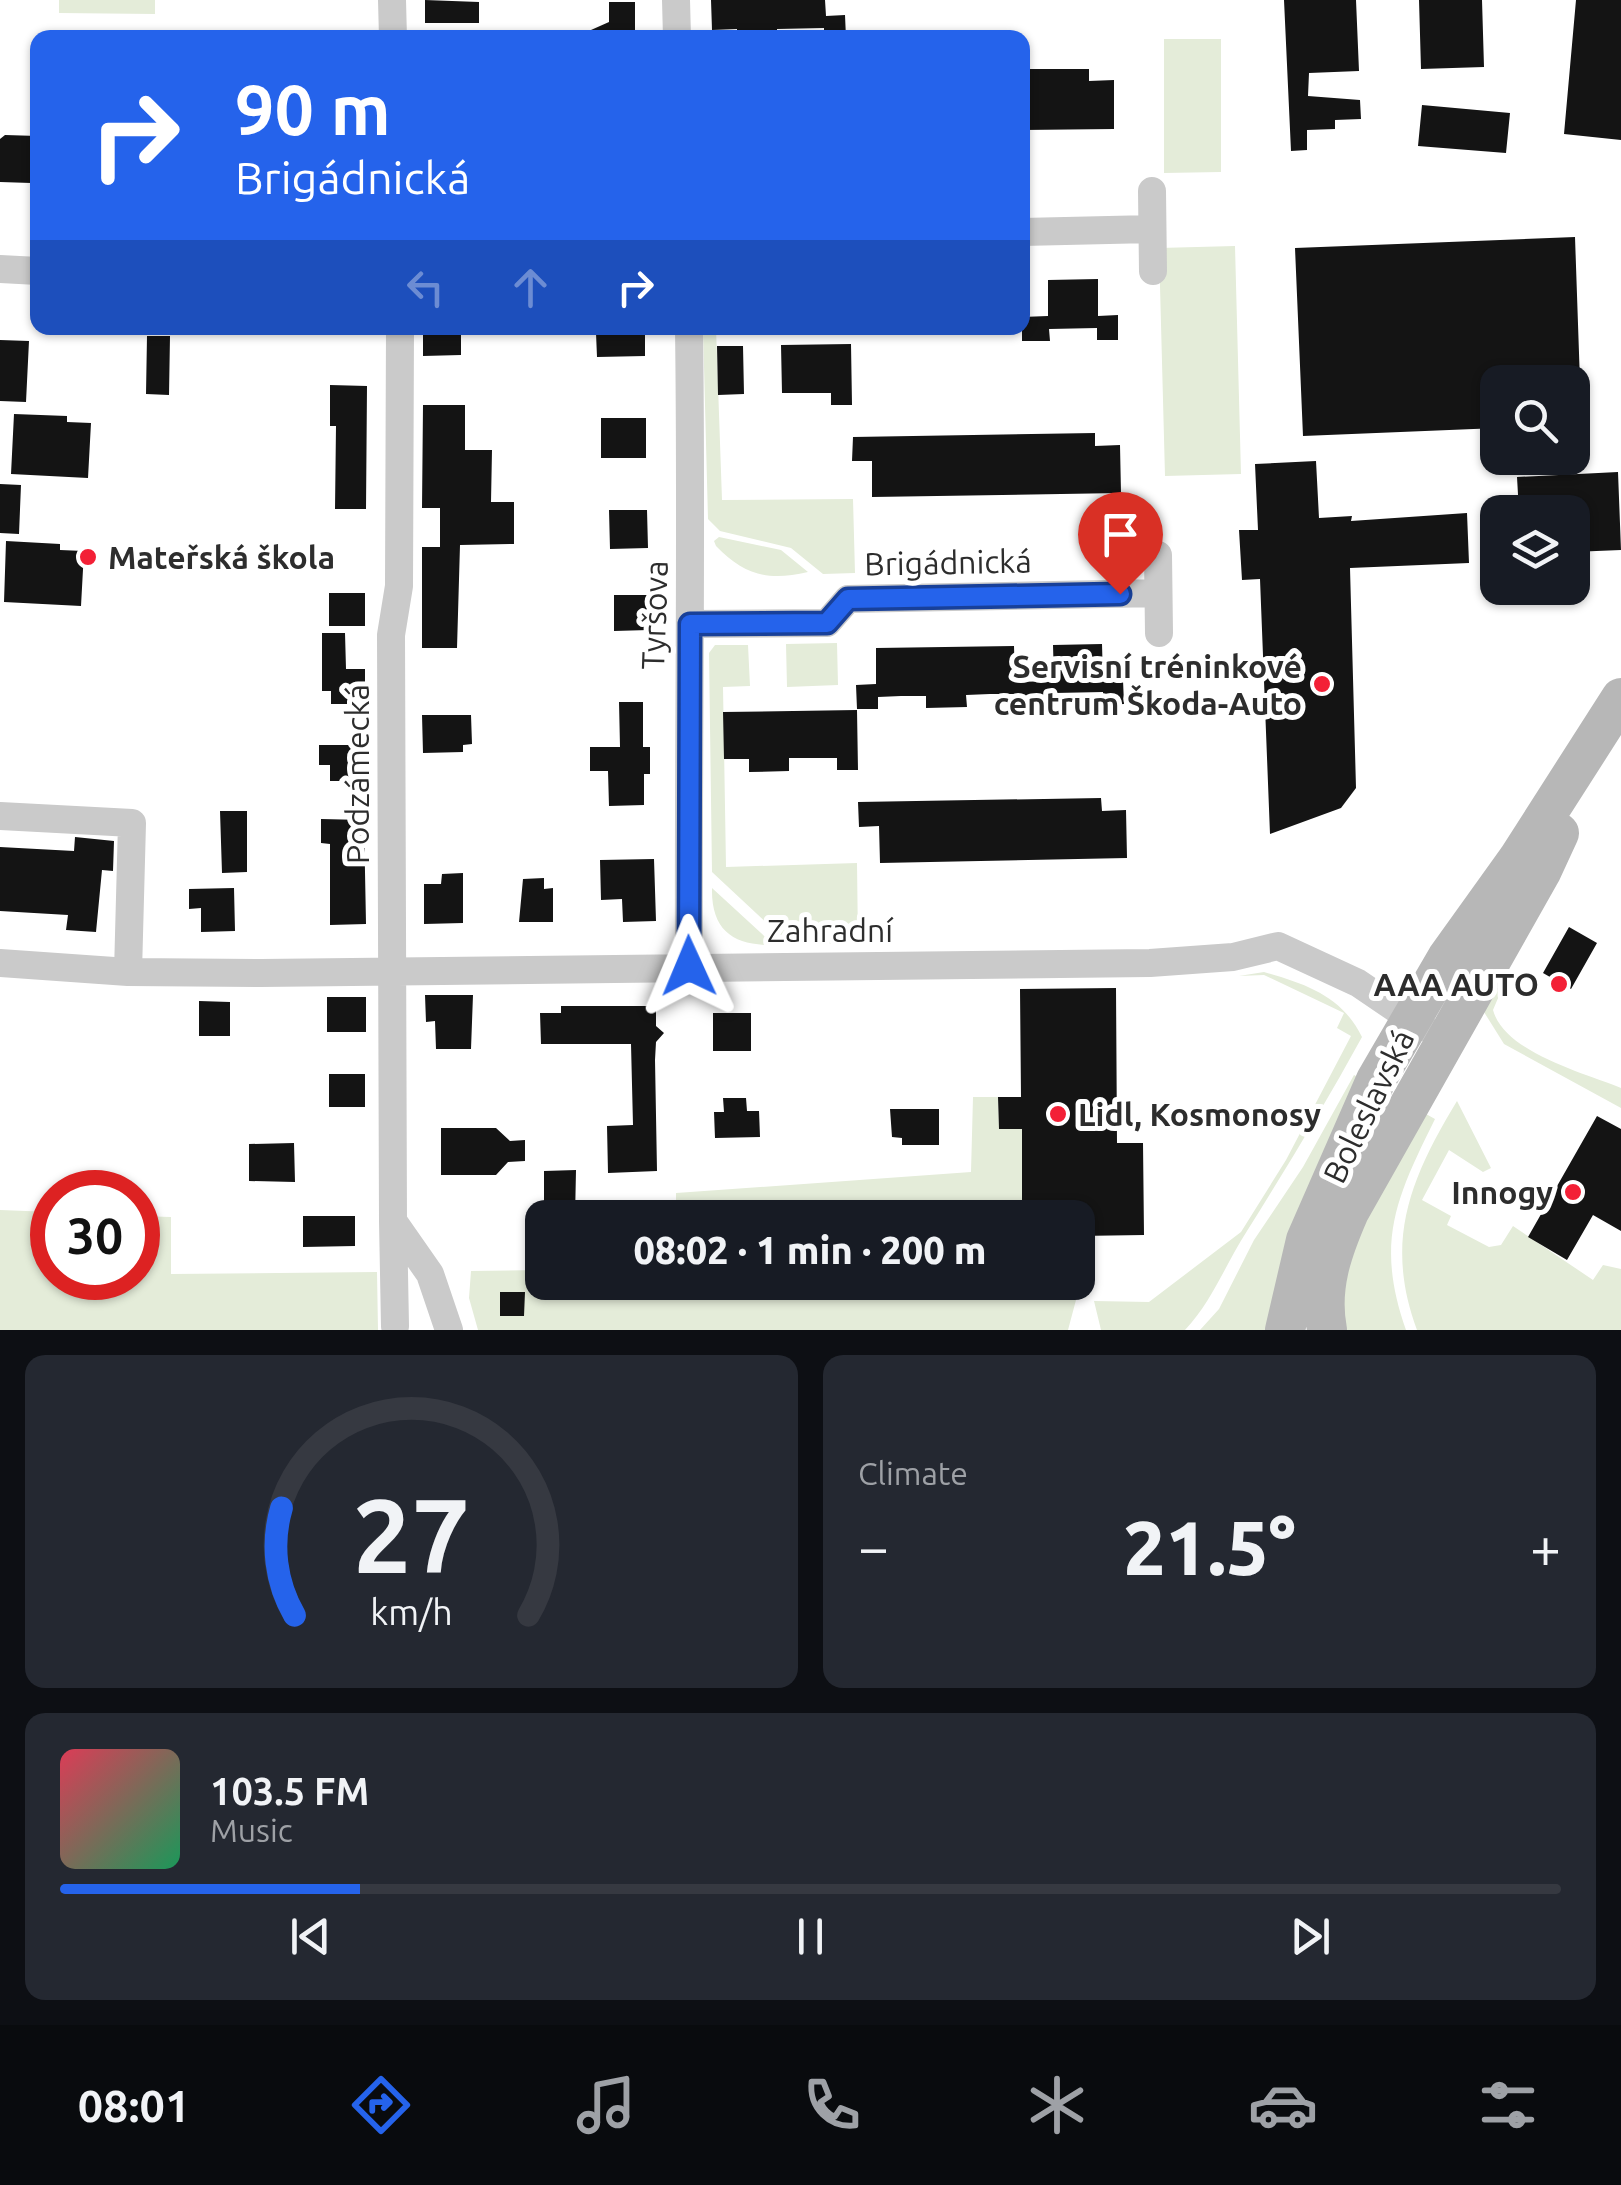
<!DOCTYPE html>
<html lang="en">
<head>
<meta charset="utf-8">
<style>
  :root { --surface:#171b24; --page:#242831; --text:#f1f3f6; --muted:#9ea1a6; --line:#363941; --accent:#2563eb }
  body { margin:0; font-family:Ubuntu,sans-serif; background:var(--page); color:var(--text); height:100vh; display:flex; flex-direction:column; font-size:38px; white-space:nowrap }
  * { box-sizing:border-box; margin:0 }
  p { font-size:32px; color:var(--muted) }
  .icon { flex:none; width:55px; height:55px; fill:none; stroke:currentColor; stroke-width:2; stroke-linecap:round; stroke-linejoin:round }
  .map { position:relative; height:1330px; overflow:hidden }
  .panel { display:flex; flex-direction:column; gap:25px; padding:25px; background:#0d0f14; flex:1 }
  .panel>* { flex:none }
  .banner { position:absolute; left:30px; top:30px; width:1000px; height:305px; border-radius:20px; box-shadow:0 2px 8px #0004; background:#2563eb; color:#fff; overflow:hidden }
  .fabs { position:absolute; left:1480px; top:365px; display:grid; gap:20px }
  .fabs a { display:grid; place-items:center; width:110px; height:110px; border-radius:20px; background:var(--surface); box-shadow:0 2px 8px #0004; font-size:50px }
  .speed { position:absolute; left:30px; top:1170px; display:flex; gap:20px; font-size:50px; font-weight:700; text-align:center }
  .speed>* { display:grid; place-content:center; width:130px; height:130px; border-radius:50%; background:var(--surface); box-shadow:0 2px 8px #0004; line-height:1 }
  .speed .limit { border:15px solid #d22; background:#fff; color:#111 }
  .pin { position:absolute; display:grid; place-items:center; width:85px; height:85px; color:#fff; margin:-102px -42px; border-radius:50% 50% 50% 0; rotate:-45deg; box-shadow:0 0 10px #0007 }
  .pin .icon { rotate:45deg }
  .me { position:absolute; width:110px; margin:-55px; rotate:359deg; stroke-linejoin:round; filter:drop-shadow(0 0 8px #0008) }
  .turn { display:flex; align-items:center; gap:35px; height:210px; padding:0 40px; font-size:45px }
  .turn .icon { width:130px; height:130px; stroke-width:2.5 }
  .turn b { display:block; font-size:70px; line-height:85px }
  .lanes { display:flex; align-items:center; height:95px; padding:0 40px; background:#0003; justify-content:center; gap:50px; direction:ltr }
  .lanes .off { opacity:.35 }
  .big { font-size:75px; font-weight:800; line-height:1.1 }
  .panel .widget { flex:1; display:flex; flex-direction:column; justify-content:center; gap:15px; min-width:0; padding:0 35px; border-radius:20px; background:var(--page) }
  .panel .dial { align-items:center; gap:0 }
  .dial svg { height:260px; overflow:visible; fill:none; stroke:var(--line); stroke-width:7; stroke-linecap:round; text-anchor:middle }
  .dial text { fill:var(--text); stroke:none }
  .song { display:flex; align-items:center; gap:30px }
  .cover { width:120px; height:120px; border-radius:15px; background:linear-gradient(135deg,hsl(350 70% 55%),hsl(150 70% 35%)) }
  .played { height:10px; border-radius:5px; background:linear-gradient(90deg,var(--accent) 20%,var(--line) 20%) }
  .keys { display:flex; justify-content:space-around; direction:ltr }
  .heat { display:flex; justify-content:space-between; align-items:center; font-size:55px; direction:ltr }
  .panel .tiles { flex:1; display:grid; gap:25px; grid-template-columns:1fr 1fr }
  .widget:last-child { grid-column:span 2 }
  .trip { position:absolute; left:525px; top:1200px; width:570px; height:100px; border-radius:20px; background:var(--surface); box-shadow:0 2px 8px #0004; font-weight:800; line-height:100px; text-align:center }
  .menu { display:flex; height:160px; justify-content:space-around; align-items:center; background:#090b0e; color:var(--muted) }
  .menu .icon { width:70px; height:70px }
  .menu .selected { color:var(--accent) }
  .menu b { font-size:45px; color:var(--text) }
  .map>svg:first-child { display:block }
  .green { fill:#e4ecd9 }
  .building { fill:#141414 }
  .lines { fill:none; stroke-linecap:round; stroke-linejoin:round }
  .street { stroke:#cacaca; stroke-width:28 }
  .secondary { stroke:#b7b7b7; stroke-width:40 }
  .route-casing { stroke:#184099; stroke-width:25 }
  .route { stroke:#2563eb; stroke-width:18 }
  .poi-dot { fill:#f32036; stroke:#fff; stroke-width:4 }
  .labels { text-anchor:middle; dominant-baseline:central; stroke-width:10; stroke-linejoin:round; paint-order:stroke }
  .poi-label { font-size:32px; font-weight:bold; fill:#2d2d2d; stroke:#fff; text-anchor:end }
  .street-label { font-size:32px; fill:#2d2d2d; stroke:#fff }
</style>
</head>
<body>
<div class="map">
<svg width="1621" height="1330" viewBox="0 0 1621 1330">
  <rect width="100%" height="100%" fill="#fff"/>
  <path class="green" d="M 59,0 L 155,0 L 155,14 L 59,13 Z
    M 1164,39 L 1221,39 L 1221,172 L 1164,173 Z
    M 1235,246 L 1241,474 L 1165,476 L 1159,248 Z
    M 703,328 L 716,328 L 722,500 L 853,499 L 855,573 L 823,574 L 791,548 L 720,531 L 708,519 Z
    M 719,537 L 781,550 L 808,572 C 769,581 745,576 716,546 L 714,541 Z
    M 837,643 L 838,685 L 787,687 L 786,644 Z
    M 715,645 L 748,645 L 750,686 L 723,687 L 726,867 L 857,863 L 858,943 L 789,944 L 712,872 L 709,653 Z
    M 712,888 L 774,945 C 735,946 711,932 712,888 Z
    M 1264,972 C 1306,984 1342,996 1362,1037 C 1326,1103 1287,1167 1247,1231 C 1225,1265 1213,1300 1185,1330 L 1101,1330 L 1094,1301 L 1149,1302 L 1241,1232 L 1286,1160 L 1351,1036 L 1337,1028 L 1344,1013 L 1264,975 L 1239,976 Z
    M 1496,979 L 1504,984 L 1493,1010 C 1504,1052 1584,1073 1621,1088 L 1621,1108 L 1504,1044 L 1484,1012 Z
    M 1354,1075 L 1366,1081 L 1268,1330 L 1200,1330 L 1219,1309 L 1254,1240 L 1303,1167 Z
    M 973,1097 L 998,1097 L 999,1128 L 1022,1129 L 1022,1217 L 676,1217 L 676,1193 L 971,1172 Z
    M 1457,1101 L 1491,1168 L 1483,1172 L 1449,1150 L 1422,1200 L 1451,1216 L 1447,1225 L 1489,1247 L 1501,1245 L 1513,1226 L 1593,1280 L 1603,1265 L 1621,1269 L 1621,1330 L 1417,1330 C 1384,1241 1410,1179 1457,1101 Z
    M 1426,1114 L 1435,1119 C 1396,1198 1375,1242 1406,1330 L 1337,1330 L 1346,1248 Z
    M 0,1210 L 52,1212 L 52,1278 L 138,1278 L 138,1216 L 171,1217 L 171,1274 L 377,1272 L 378,1330 L 0,1330 Z
    M 542,1270 L 542,1282 L 1023,1283 L 1022,1297 L 1076,1300 L 1068,1330 L 478,1330 L 469,1298 L 471,1271 Z"/>
  <path class="building" d="M 425,0 L 479,2 L 479,23 L 425,23 Z
    M 711,0 L 825,0 L 826,16 L 845,15 L 846,38 L 824,38 L 824,28 L 777,29 L 777,38 L 737,38 L 737,29 L 712,30 Z
    M 1284,0 L 1356,0 L 1359,71 L 1309,73 L 1308,96 L 1360,100 L 1361,119 L 1335,120 L 1335,129 L 1307,130 L 1307,150 L 1291,151 Z
    M 1419,0 L 1482,0 L 1484,67 L 1421,69 Z
    M 1576,0 L 1621,0 L 1621,140 L 1564,134 Z
    M 609,2 L 635,2 L 635,38 L 573,38 L 609,22 Z
    M 1023,69 L 1089,69 L 1089,81 L 1114,80 L 1114,129 L 1022,130 Z
    M 1422,105 L 1510,113 L 1506,153 L 1418,146 Z
    M 5,135 L 38,136 L 38,176 L 32,175 L 31,183 L 0,182 L 0,139 Z
    M 1575,237 L 1580,382 L 1498,382 L 1498,428 L 1303,436 L 1295,248 Z
    M 1098,279 L 1098,316 L 1118,315 L 1118,340 L 1097,340 L 1097,328 L 1049,329 L 1050,341 L 1022,341 L 1022,317 L 1048,316 L 1048,280 Z
    M 423,328 L 461,328 L 461,355 L 423,356 Z
    M 608,328 L 645,328 L 645,356 L 597,357 L 596,333 L 609,333 Z
    M 147,336 L 170,336 L 169,395 L 146,394 Z
    M 0,340 L 29,341 L 26,402 L 0,401 Z
    M 851,344 L 852,405 L 831,405 L 831,393 L 782,393 L 781,345 Z
    M 717,346 L 743,346 L 744,394 L 718,395 Z
    M 330,385 L 367,386 L 366,509 L 335,509 L 336,426 L 330,426 Z
    M 423,405 L 465,405 L 465,450 L 492,450 L 491,502 L 514,502 L 514,544 L 460,545 L 457,648 L 422,648 L 422,547 L 440,547 L 440,508 L 422,508 Z
    M 14,414 L 67,416 L 67,422 L 91,423 L 88,478 L 11,474 Z
    M 601,418 L 646,418 L 646,458 L 601,458 Z
    M 1095,433 L 1095,446 L 1120,445 L 1121,493 L 872,497 L 872,461 L 852,461 L 853,437 Z
    M 1316,461 L 1319,518 L 1352,516 L 1351,521 L 1467,513 L 1469,563 L 1350,568 L 1356,788 L 1341,808 L 1270,834 L 1260,579 L 1242,580 L 1239,530 L 1258,530 L 1255,464 Z
    M 1618,472 L 1621,550 L 1572,552 L 1572,512 L 1519,512 L 1517,477 Z
    M 0,484 L 21,485 L 19,534 L 0,533 Z
    M 609,510 L 647,510 L 648,548 L 610,549 Z
    M 6,541 L 60,544 L 60,550 L 84,551 L 81,606 L 4,602 Z
    M 329,593 L 365,593 L 365,626 L 329,626 Z
    M 614,595 L 649,595 L 649,630 L 614,631 Z
    M 322,633 L 345,633 L 346,669 L 365,669 L 365,704 L 331,704 L 331,691 L 322,691 Z
    M 1102,644 L 1103,680 L 1123,680 L 1124,704 L 1103,705 L 1103,692 L 1055,693 L 1055,706 L 1014,707 L 1014,694 L 990,694 L 966,695 L 967,707 L 926,708 L 926,696 L 901,696 L 878,697 L 878,709 L 857,709 L 856,685 L 876,684 L 876,648 L 1014,646 L 1015,682 L 1054,681 L 1053,645 Z
    M 619,702 L 643,702 L 643,747 L 650,747 L 650,774 L 644,774 L 644,805 L 609,806 L 608,771 L 590,771 L 590,747 L 620,747 Z
    M 857,710 L 858,770 L 837,770 L 837,758 L 789,758 L 789,771 L 749,772 L 749,759 L 724,759 L 723,712 Z
    M 422,715 L 471,715 L 472,744 L 463,745 L 463,752 L 423,753 Z
    M 319,745 L 364,745 L 364,781 L 330,781 L 330,765 L 319,765 Z
    M 1101,798 L 1102,811 L 1126,810 L 1127,858 L 880,863 L 879,826 L 859,827 L 858,802 Z
    M 220,811 L 247,811 L 247,872 L 222,873 Z
    M 321,819 L 364,820 L 366,924 L 330,925 L 330,844 L 321,843 Z
    M 75,837 L 114,841 L 113,871 L 102,870 L 96,932 L 66,930 L 68,915 L 0,911 L 0,847 L 74,851 Z
    M 654,859 L 656,921 L 623,922 L 622,899 L 601,900 L 600,860 Z
    M 463,873 L 463,923 L 424,924 L 424,884 L 441,884 L 442,874 Z
    M 544,878 L 544,889 L 553,888 L 553,922 L 519,922 L 523,879 Z
    M 234,888 L 235,931 L 201,932 L 201,908 L 189,909 L 189,889 Z
    M 1569,927 L 1597,943 L 1571,989 L 1543,973 Z
    M 1116,988 L 1117,1143 L 1143,1143 L 1144,1235 L 1078,1236 L 1078,1218 L 1022,1218 L 1022,1129 L 999,1129 L 998,1097 L 1021,1097 L 1020,989 Z
    M 425,995 L 473,995 L 471,1049 L 436,1049 L 435,1021 L 426,1022 Z
    M 327,997 L 366,997 L 366,1032 L 327,1032 Z
    M 199,1001 L 230,1002 L 230,1036 L 199,1036 Z
    M 561,1006 L 656,1006 L 656,1026 L 664,1033 L 656,1042 L 655,1060 L 657,1171 L 608,1173 L 607,1126 L 633,1125 L 631,1044 L 541,1044 L 540,1013 L 561,1013 Z
    M 713,1013 L 751,1013 L 751,1051 L 713,1051 Z
    M 329,1074 L 365,1074 L 365,1107 L 329,1107 Z
    M 723,1098 L 746,1098 L 747,1111 L 759,1111 L 760,1137 L 715,1138 L 714,1112 L 724,1112 Z
    M 890,1109 L 939,1109 L 939,1145 L 902,1145 L 902,1138 L 892,1137 Z
    M 1597,1116 L 1621,1129 L 1621,1231 L 1593,1215 L 1567,1260 L 1528,1237 Z
    M 441,1128 L 496,1128 L 510,1141 L 525,1140 L 525,1161 L 508,1162 L 496,1175 L 441,1175 Z
    M 294,1143 L 295,1182 L 249,1181 L 249,1144 Z
    M 576,1170 L 575,1218 L 544,1218 L 544,1171 Z
    M 303,1216 L 355,1216 L 355,1246 L 303,1247 Z
    M 500,1292 L 525,1292 L 524,1316 L 500,1316 Z"/>
  <g class="lines">
    <path class="street" d="M 392,0 L 393,38
      M 676,0 L 677,38
      M 1152,191 L 1153,271
      M 1022,232 L 1152,229
      M 0,269 L 38,271
      M 400,328 L 399,586 L 391,635 L 393,1221 L 430,1274 L 449,1330
      M 1158,555 L 1159,633
      M 690,624 L 827,623 L 848,599 L 1158,593
      M 0,816 L 132,823 L 128,972
      M 0,963 L 128,972 L 261,973 L 1150,963 L 1233,957 L 1278,946 L 1358,983 L 1423,1027
      M 689,965 C 688,752 692,541 689,328
      M 393,1221 L 395,1326"/>
    <path class="secondary" d="M 1285,1330 L 1306,1240 L 1376,1080 L 1447,958 L 1518,859 L 1621,698
      M 1327,1330 C 1319,1287 1332,1251 1349,1212 L 1541,872 L 1559,833"/>
  </g>
  <g class="lines">
    <g class="route-casing">
      <path id="route" d="M 689,966 L 690,624 L 827,623 L 848,599 L 1120,594"/>
    </g>
    <use href="#route" class="route"/>
  </g>
  <g class="poi-dot">
    <circle cx="88" cy="557" r="10"/>
    <circle cx="1322" cy="684" r="10"/>
    <circle cx="1559" cy="984" r="10"/>
    <circle cx="1058" cy="1114" r="10"/>
    <circle cx="1573" cy="1192" r="10"/>
  </g>
  <g class="labels">
    <g class="poi-label">
      <text x="108" y="557" text-anchor="start">Mateřská škola</text>
      <text x="1302" y="666">Servisní tréninkové<tspan x="1302" dy="37">centrum Škoda-Auto</tspan></text>
      <text x="1539" y="984">AAA AUTO</text>
      <text x="1078" y="1114" text-anchor="start">Lidl, Kosmonosy</text>
      <text x="1553" y="1192">Innogy</text>
    </g>
    <g class="street-label">
      <text transform="translate(948 562) rotate(-1)">Brigádnická</text>
      <text transform="translate(654 615) rotate(-88)">Tyršova</text>
      <text transform="translate(357 774) rotate(-90)">Podzámecká</text>
      <text x="830" y="930">Zahradní</text>
      <text transform="translate(1368 1106) rotate(-64)">Boleslavská</text>
    </g>
  </g>
</svg>
<div class="fabs">
<a><svg class="icon" aria-label="search" viewBox="0 0 24 24"><circle cx="10" cy="10" r="6"/><path d="M15 15l6 6"/></svg></a>
<a><svg class="icon" aria-label="layers" viewBox="0 0 24 24"><path d="M12 4l9 5-9 5-9-5zM3 14l9 5 9-5"/></svg></a>
</div>
<div class="speed"><div class="limit">30</div></div>
<div class="pin" style="left:1120px;top:594px;background:#d93025"><svg class="icon" aria-label="arrive" viewBox="0 0 24 24"><path d="M6 21V4h12l-3 4 3 4H6"/></svg></div>
<svg class="me" style="left:689px;top:966px" viewBox="-20 -20 40 40"><path d="M0-17L14 15 0 8-14 15z" fill="#2563eb" stroke="#fff" stroke-width="4"/></svg>
<div class="trip">08:02 · 1 min · 200 m</div>
<div class="banner">
<div class="turn"><svg class="icon" aria-label="right" viewBox="0 0 24 24"><path d="M7 20v-9h11M14 6l5 5-5 5"/></svg><div><b>90 m</b>Brigádnická</div></div>
<div class="lanes"><svg class="icon off" aria-label="left" viewBox="0 0 24 24"><path d="M17 20v-9H6M10 6l-5 5 5 5"/></svg><svg class="icon off" aria-label="ahead" viewBox="0 0 24 24"><path d="M12 20V5M6 11l6-6 6 6"/></svg><svg class="icon" aria-label="right" viewBox="0 0 24 24"><path d="M7 20v-9h11M14 6l5 5-5 5"/></svg></div>
</div>
</div>
<section class="panel">
<div class="tiles">
<div class="widget dial"><svg viewBox="0 0 100 80">
<path d="M14 69A42 42 0 1 1 86 69"/>
<path d="M14 69A42 42 0 0 1 10 36" stroke="#2563eb"/>
<text x="50" y="56" font-size="32" font-weight="700">27</text>
<text x="50" y="72" font-size="11">km/h</text>
</svg></div>
<div class="widget"><p>Climate</p>
<div class="heat"><a>−</a><b class="big">21.5°</b><a>+</a></div>
</div>
<div class="widget">
<div class="song"><i class="cover"></i><div><b>103.5 FM</b><p>Music</p></div></div>
<div class="played"></div>
<div class="keys"><svg class="icon" aria-label="previous" viewBox="0 0 24 24"><path d="M18 5L8 12l10 7zM5 5v14"/></svg><svg class="icon" aria-label="pause" viewBox="0 0 24 24"><path d="M8 5v14M16 5v14"/></svg><svg class="icon" aria-label="next" viewBox="0 0 24 24"><path d="M6 5l10 7-10 7zM19 5v14"/></svg></div>
</div>
</div>
</section>
<nav class="menu">
<b>08:01</b>
<svg class="icon selected" aria-label="directions" viewBox="0 0 24 24"><path d="M12 3l9 9-9 9-9-9zM9 14v-3h6M13 9l2 2-2 2"/></svg>
<svg class="icon" aria-label="music" viewBox="0 0 24 24"><path d="M9 18V5l10-2v13"/><circle cx="6" cy="18" r="3"/><circle cx="16" cy="16" r="3"/></svg>
<svg class="icon" aria-label="phone" viewBox="0 0 24 24"><path d="M5 4h4l2 5-3 2q2 4 5 5l2-3 5 2v4C11 20 4 13 5 4z"/></svg>
<svg class="icon" aria-label="climate" viewBox="0 0 24 24"><path d="M12 3v18M4 7l16 10M4 17L20 7"/></svg>
<svg class="icon" aria-label="car" viewBox="0 0 24 24"><path d="M5 17H2v-5l4-1 3-4h7l3 4 3 1v5h-3M9 17h6M6 11h13"/><circle cx="7" cy="17" r="2"/><circle cx="17" cy="17" r="2"/></svg>
<svg class="icon" aria-label="filters" viewBox="0 0 24 24"><path d="M4 7h16M4 17h16"/><circle cx="9" cy="7" r="2"/><circle cx="15" cy="17" r="2"/></svg>
</nav>
</body>
</html>
